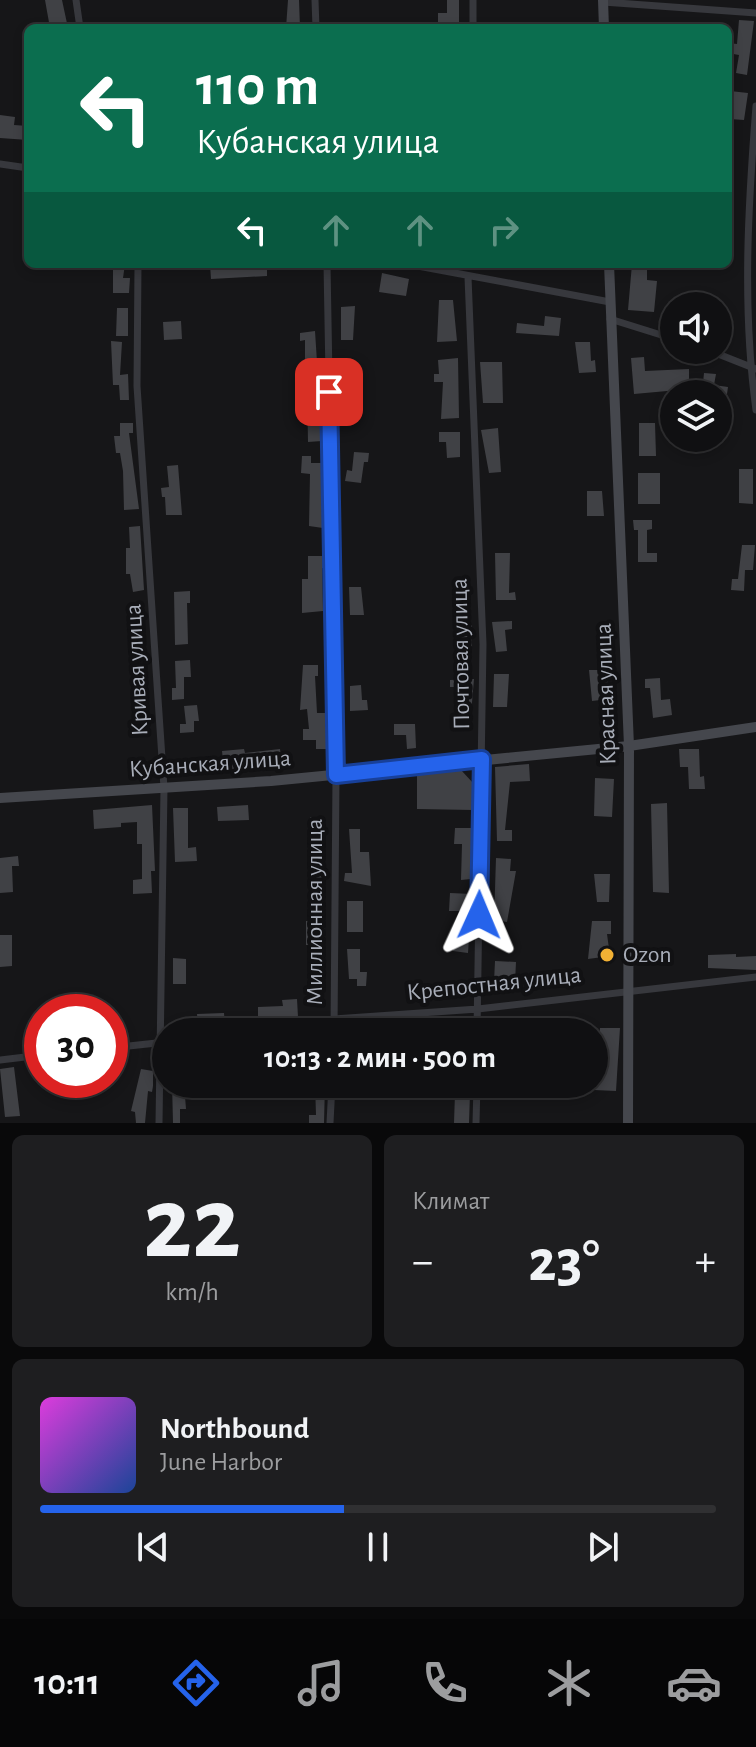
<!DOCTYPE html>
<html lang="ru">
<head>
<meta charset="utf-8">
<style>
  :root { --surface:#101012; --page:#1e1e20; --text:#f1f3f6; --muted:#9c9d9f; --line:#303032; --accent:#2563eb }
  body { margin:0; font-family:"Alegreya Sans",sans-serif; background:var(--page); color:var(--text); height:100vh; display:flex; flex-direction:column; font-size:30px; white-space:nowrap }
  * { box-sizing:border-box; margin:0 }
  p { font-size:26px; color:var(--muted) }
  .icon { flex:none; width:44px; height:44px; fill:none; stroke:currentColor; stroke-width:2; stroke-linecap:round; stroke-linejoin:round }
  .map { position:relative; height:1123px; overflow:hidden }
  .sheet { display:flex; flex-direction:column; gap:12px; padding:12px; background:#09090a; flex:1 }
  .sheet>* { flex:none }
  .guide { position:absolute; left:24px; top:24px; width:708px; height:244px; border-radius:12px; box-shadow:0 4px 12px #0003,0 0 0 2px var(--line); background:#0b6e4f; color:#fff; overflow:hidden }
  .buttons { position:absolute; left:660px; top:292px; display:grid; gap:16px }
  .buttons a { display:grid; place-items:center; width:72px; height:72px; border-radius:50%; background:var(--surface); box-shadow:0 4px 12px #0003,0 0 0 2px var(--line); font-size:40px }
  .speed { position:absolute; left:24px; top:994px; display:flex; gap:16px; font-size:40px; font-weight:700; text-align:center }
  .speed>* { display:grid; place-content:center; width:104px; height:104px; border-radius:50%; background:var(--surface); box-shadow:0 4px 12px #0003,0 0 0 2px var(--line); line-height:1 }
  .speed .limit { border:12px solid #d22; background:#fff; color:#111 }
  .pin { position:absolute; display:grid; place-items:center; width:68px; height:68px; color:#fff; margin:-34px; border-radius:16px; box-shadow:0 4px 12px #0006 }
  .me { position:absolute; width:88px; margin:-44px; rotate:1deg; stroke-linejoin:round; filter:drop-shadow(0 0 6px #0008) }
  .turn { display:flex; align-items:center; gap:28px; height:168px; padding:0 40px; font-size:36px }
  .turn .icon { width:104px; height:104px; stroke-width:2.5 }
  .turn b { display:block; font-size:56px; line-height:68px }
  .lanes { display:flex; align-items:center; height:76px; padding:0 40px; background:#0003; justify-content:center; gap:40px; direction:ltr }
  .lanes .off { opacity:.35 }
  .big { font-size:60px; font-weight:700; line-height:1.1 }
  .sheet .card { flex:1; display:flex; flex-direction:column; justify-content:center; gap:12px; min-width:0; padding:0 28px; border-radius:12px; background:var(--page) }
  .sheet .dial { align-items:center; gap:0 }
  .dial b { font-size:104px; line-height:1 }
  .song { display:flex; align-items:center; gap:24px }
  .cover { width:96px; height:96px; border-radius:12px; background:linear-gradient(135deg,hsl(300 70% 55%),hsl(220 70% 35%)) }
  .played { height:8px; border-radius:4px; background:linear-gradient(90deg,var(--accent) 45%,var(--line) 45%) }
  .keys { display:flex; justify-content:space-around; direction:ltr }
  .heat { display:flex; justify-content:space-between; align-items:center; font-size:44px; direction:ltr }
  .sheet .tiles { flex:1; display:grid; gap:12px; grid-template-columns:1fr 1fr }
  .card:last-child { grid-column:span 2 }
  .trip { position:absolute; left:152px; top:1018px; width:456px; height:80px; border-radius:40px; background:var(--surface); box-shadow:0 4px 12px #0003,0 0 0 2px var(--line); font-weight:700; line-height:80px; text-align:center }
  .menu { display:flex; height:128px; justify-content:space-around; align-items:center; background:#060607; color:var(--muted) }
  .menu .icon { width:56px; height:56px }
  .menu .active { color:var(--accent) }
  .menu b { font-size:36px; color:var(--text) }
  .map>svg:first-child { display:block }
  .building { fill:#404145 }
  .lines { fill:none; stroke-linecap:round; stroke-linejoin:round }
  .street { stroke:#37383d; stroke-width:7 }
  .secondary { stroke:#45474d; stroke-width:10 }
  .route-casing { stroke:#184099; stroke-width:20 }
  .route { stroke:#2563eb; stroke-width:14 }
  .poi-dot { fill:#f2b134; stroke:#111113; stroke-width:3 }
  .labels { text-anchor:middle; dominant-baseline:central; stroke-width:8; stroke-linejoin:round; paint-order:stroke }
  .street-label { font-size:24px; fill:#a8adb8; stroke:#111113 }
  .poi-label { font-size:24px; fill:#a8adb8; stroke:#111113; text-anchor:start }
</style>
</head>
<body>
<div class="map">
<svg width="756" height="1123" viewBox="0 0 756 1123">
  <rect width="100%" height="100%" fill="#161618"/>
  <path class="building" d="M 45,0 L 62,0 L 68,28 L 50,28 Z
    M 288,0 L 299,0 L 300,28 L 286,28 Z
    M 447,0 L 459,0 L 459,26 L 438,25 L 438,13 L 447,13 Z
    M 739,20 L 754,21 L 747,75 L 736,73 L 739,55 L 728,53 L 728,43 L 737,44 Z
    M 730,91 L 748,93 L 744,120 L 730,119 Z
    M 0,115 L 15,117 L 14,125 L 28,126 L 28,140 L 0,138 Z
    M 113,264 L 125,264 L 123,278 L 130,278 L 129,293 L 113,293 Z
    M 210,264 L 267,264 L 267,276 L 211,279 Z
    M 632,264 L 647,264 L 647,280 L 657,281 L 654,312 L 628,310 Z
    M 382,273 L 409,279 L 406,296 L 379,292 Z
    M 439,300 L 453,300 L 457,341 L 437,342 Z
    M 355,306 L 353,340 L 341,340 L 341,307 Z
    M 117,308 L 128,308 L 128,336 L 116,336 Z
    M 545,316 L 561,318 L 559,336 L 516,333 L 517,323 L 544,326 Z
    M 181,321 L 182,339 L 164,340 L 163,322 Z
    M 315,331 L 317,362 L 305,362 L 305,340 L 300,341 L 300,333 Z
    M 111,341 L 122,342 L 120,375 L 128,374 L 129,400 L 120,400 L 119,385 L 113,385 Z
    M 575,342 L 590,342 L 591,361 L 595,360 L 596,372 L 579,373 Z
    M 644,357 L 645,371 L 689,369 L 689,389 L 634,394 L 631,358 Z
    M 458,358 L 459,418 L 441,419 L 443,382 L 434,382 L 434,374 L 439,374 L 438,360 Z
    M 480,362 L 502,362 L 503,403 L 483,403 Z
    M 704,373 L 716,374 L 714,385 L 728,387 L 727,394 L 702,393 Z
    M 318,377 L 322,441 L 308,442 L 307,389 L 304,389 L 303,378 Z
    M 120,423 L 133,423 L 133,433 L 129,433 L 139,509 L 124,510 L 123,471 L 120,453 L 116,453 L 114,436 L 120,436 Z
    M 639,423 L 655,423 L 656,456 L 639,456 Z
    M 498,428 L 501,472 L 489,473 L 481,430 Z
    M 439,432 L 460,432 L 460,457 L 447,458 L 446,442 L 439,442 Z
    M 354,452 L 369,453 L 368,462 L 364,462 L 361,483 L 345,481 L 347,470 L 352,471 Z
    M 302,456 L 311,456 L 311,463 L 324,463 L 323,528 L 309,526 L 310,474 L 301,473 Z
    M 178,465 L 182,515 L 166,515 L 165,497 L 162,497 L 161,488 L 169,487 L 167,466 Z
    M 739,469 L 753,469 L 753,504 L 739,503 Z
    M 638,473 L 660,473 L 660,504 L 638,504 Z
    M 587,491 L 602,491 L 604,516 L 587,516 Z
    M 633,520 L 652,520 L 652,529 L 647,530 L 647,553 L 657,553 L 657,562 L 638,562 L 638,530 L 634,530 Z
    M 140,526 L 144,590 L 133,592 L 130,574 L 126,574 L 126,548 L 130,548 L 129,527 Z
    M 742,545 L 755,545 L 753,570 L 745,570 L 744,591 L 731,590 L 732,579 L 738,579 Z
    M 495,553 L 510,553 L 509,593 L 515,592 L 516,600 L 496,600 Z
    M 308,556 L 326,556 L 326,568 L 322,568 L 323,611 L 302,613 L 302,579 L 308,579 Z
    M 349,587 L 361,587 L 364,615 L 350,615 Z
    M 190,591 L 190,603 L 187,603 L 188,644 L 175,645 L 174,592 Z
    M 512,621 L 512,629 L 505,630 L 507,651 L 496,652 L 492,622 Z
    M 457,625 L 472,625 L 472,648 L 456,650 Z
    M 190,660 L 191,677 L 184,677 L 184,699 L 172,700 L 172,688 L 176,688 L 175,661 Z
    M 303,665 L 318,665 L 318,676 L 315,676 L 317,713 L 326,713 L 328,749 L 316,749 L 316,740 L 303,740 L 303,729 L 309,729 L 307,709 L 300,710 Z
    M 589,670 L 607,670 L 609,699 L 592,701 Z
    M 494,674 L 509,674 L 507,707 L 493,707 Z
    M 660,678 L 661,700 L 670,699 L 672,715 L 653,718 L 650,688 L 645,688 L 645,679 Z
    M 474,679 L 471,714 L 456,714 L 457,692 L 455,687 L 450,687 L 450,680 Z
    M 361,685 L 362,700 L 367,700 L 368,710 L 350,711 L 350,686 Z
    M 197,705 L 199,721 L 194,721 L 194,732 L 180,733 L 180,724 L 186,724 L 184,706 Z
    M 394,724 L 415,724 L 416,748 L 407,749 L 406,735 L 394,735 Z
    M 244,749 L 245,753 L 280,749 L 282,765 L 224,770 L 222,751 Z
    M 679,749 L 699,749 L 700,777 L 704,776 L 705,789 L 689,789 L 688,767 L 680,767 Z
    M 529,764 L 530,781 L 510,782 L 505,830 L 512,830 L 512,841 L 497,841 L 495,767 Z
    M 461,770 L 473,783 L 473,810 L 417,809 L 417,775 Z
    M 595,778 L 614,779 L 612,817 L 594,816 Z
    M 667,803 L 669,893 L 653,892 L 651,804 Z
    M 152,805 L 155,871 L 151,871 L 152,893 L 133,894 L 133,880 L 142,879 L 142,844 L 137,844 L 137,822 L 121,823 L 121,827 L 94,829 L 93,810 Z
    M 248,805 L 249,820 L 218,821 L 217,807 Z
    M 173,808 L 188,808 L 188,848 L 196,847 L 197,861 L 175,862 Z
    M 310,817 L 324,818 L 325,847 L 309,848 Z
    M 455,828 L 472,828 L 471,879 L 461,880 L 462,844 L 454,844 Z
    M 349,829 L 360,829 L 360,852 L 369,852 L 371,886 L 344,881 L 345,873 L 352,873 Z
    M 18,856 L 19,866 L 12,866 L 13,892 L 0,893 L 0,858 Z
    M 496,858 L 511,859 L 510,871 L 516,871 L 507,922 L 494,920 Z
    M 312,872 L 324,872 L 325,937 L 319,937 L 319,945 L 306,945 L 306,921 L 311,921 Z
    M 594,874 L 610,874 L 609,902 L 597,902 Z
    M 450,893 L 472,894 L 468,953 L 453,951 L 454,942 L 459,943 L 460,911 L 449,911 Z
    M 347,901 L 363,901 L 363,932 L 347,932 Z
    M 592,921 L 611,921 L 611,934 L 607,934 L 610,956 L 588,959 Z
    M 0,935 L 12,935 L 12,966 L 0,967 Z
    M 347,949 L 360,949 L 360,972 L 367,972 L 366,986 L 357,986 L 357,979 L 349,979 Z
    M 736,954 L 736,957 L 756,956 L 756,970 L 708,968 L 708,955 Z
    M 173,958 L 186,959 L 186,984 L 173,984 Z
    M 495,961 L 516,962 L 515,983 L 494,982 Z
    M 297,999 L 298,1017 L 258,1021 L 258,1007 L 283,1006 L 282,1000 Z
    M 224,1013 L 225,1026 L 198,1027 L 197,1014 Z
    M 600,1028 L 620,1028 L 616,1091 L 594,1090 Z
    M 14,1067 L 20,1116 L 5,1117 L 0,1069 Z
    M 141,1069 L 153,1071 L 153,1086 L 152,1092 L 148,1091 L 145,1123 L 136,1123 L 135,1112 L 131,1111 Z
    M 172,1084 L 180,1084 L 180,1096 L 185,1096 L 186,1109 L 180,1109 L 180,1123 L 173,1123 Z
    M 315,1084 L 325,1084 L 324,1123 L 309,1123 L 309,1115 L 316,1115 Z
    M 455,1093 L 470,1094 L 469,1123 L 454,1123 Z"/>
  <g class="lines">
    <path class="street" d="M 76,0 L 80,28
      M 315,0 L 316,28
      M 603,2 L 756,13
      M 473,28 L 473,0
      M 756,106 C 748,207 742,309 756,410
      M 0,164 L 28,168
      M 138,264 L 137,386 L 164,788 L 159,1123
      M 327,264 L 336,775 L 334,1032
      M 407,264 L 610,302
      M 468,277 L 483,644 L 477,1032
      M 610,319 L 674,339
      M 708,350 L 756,369
      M 236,1032 L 334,1019 L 478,1009 L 756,977
      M 110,1048 L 166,1042
      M 0,1060 L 42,1055
      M 330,1123 L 332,1084
      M 476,1123 L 477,1084"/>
    <path class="secondary" d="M 603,0 L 604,28
      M 609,264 L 629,746 L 628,1123
      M 0,798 L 271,781 L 629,746 L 756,727"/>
  </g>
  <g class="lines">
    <g class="route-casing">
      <path id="route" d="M 329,392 L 336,775 L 482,759 L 479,915"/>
    </g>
    <use href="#route" class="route"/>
  </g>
  <circle class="poi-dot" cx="607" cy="955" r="8"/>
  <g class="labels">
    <g class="street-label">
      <text transform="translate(461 654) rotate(-91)">Почтовая улица</text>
      <text transform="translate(137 670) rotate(-93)">Кривая улица</text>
      <text transform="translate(606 694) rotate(-92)">Красная улица</text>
      <text transform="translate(210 764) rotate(-4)">Кубанская улица</text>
      <text transform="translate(315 912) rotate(-90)">Миллионная улица</text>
      <text transform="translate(494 984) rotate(-6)">Крепостная улица</text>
    </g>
    <g class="poi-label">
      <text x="623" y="955">Ozon</text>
    </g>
  </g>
</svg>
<div class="buttons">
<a><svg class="icon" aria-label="sound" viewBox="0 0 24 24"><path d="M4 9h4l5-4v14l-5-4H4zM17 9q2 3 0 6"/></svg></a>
<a><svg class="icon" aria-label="layers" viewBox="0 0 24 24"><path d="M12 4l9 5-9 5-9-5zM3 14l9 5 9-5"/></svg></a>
</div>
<div class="speed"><div class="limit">30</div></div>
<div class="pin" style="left:329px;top:392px;background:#d93025"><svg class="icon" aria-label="arrive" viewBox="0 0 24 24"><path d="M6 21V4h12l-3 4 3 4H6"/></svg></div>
<svg class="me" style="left:479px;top:915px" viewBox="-20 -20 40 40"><path d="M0-17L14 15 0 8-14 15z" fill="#2563eb" stroke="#fff" stroke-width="4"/></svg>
<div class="trip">10:13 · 2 мин · 500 m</div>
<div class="guide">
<div class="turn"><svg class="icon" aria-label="left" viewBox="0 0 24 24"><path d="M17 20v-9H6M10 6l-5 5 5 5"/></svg><div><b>110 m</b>Кубанская улица</div></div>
<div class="lanes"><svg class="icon" aria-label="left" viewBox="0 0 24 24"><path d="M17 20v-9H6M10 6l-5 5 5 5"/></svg><svg class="icon off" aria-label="ahead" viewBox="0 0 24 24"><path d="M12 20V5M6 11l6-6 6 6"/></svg><svg class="icon off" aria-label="ahead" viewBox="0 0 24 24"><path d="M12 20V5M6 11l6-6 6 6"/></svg><svg class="icon off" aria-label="right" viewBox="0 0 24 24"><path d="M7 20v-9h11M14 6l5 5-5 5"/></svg></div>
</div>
</div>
<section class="sheet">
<div class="tiles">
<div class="card dial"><b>22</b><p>km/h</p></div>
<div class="card"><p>Климат</p>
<div class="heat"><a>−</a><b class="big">23°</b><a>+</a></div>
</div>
<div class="card">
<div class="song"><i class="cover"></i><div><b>Northbound</b><p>June Harbor</p></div></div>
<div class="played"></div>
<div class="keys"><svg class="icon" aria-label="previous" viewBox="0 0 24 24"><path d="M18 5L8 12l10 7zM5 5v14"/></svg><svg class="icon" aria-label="pause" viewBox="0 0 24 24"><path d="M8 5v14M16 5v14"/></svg><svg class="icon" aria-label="next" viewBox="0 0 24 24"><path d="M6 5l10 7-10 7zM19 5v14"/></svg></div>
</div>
</div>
</section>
<nav class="menu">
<b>10:11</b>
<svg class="icon active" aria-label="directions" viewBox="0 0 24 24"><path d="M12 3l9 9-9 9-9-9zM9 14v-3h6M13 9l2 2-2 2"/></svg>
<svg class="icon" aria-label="music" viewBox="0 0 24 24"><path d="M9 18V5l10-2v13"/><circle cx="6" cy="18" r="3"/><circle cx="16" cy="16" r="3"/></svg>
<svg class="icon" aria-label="phone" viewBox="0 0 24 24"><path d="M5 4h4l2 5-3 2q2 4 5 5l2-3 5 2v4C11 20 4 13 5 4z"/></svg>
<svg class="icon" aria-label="climate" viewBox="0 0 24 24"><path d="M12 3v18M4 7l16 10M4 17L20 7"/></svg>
<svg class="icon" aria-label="car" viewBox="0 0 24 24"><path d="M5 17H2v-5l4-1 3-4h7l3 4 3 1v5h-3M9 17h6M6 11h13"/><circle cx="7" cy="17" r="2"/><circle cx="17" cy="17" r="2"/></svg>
</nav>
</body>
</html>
